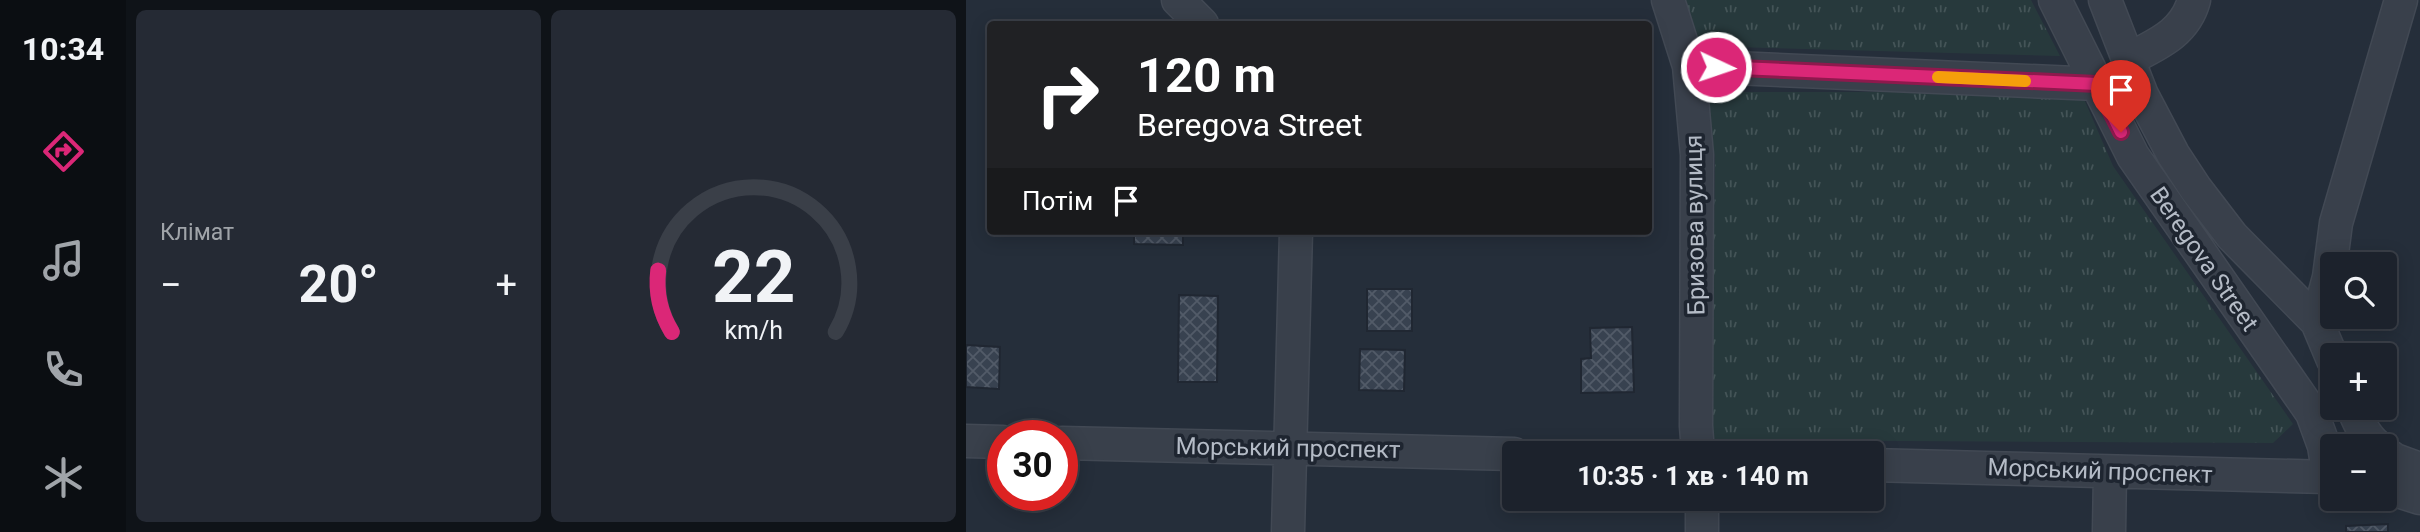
<!DOCTYPE html>
<html lang="uk">
<head>
<meta charset="utf-8">
<style>
  :root { --surface:#1c222c; --page:#252a34; --text:#f1f3f6; --muted:#a0a4a9; --line:#3a3f48; --accent:#db2777 }
  body { margin:0; font-family:Roboto,sans-serif; background:var(--page); color:var(--text); height:100vh; display:flex; flex-direction:column; font-size:26px; white-space:nowrap }
  * { box-sizing:border-box; margin:0 }
  p { font-size:23px; color:var(--muted) }
  .icon { flex:none; width:38px; height:38px; fill:none; stroke:currentColor; stroke-width:2; stroke-linecap:round; stroke-linejoin:round }
  .map { position:relative; flex:1; overflow:hidden }
  .sheet { display:flex; flex-direction:column; gap:10px; padding:10px; background:#0f1318; width:840px }
  .sheet>* { flex:none }
  .hud { position:absolute; left:21px; top:21px; width:665px; height:214px; border-radius:7px; box-shadow:0 4px 18px #0003,0 0 0 2px var(--line); background:#202124; color:#fff; overflow:hidden }
  .tools { position:absolute; left:1354px; top:252px; display:grid; gap:14px }
  .tools a { display:grid; place-items:center; width:77px; height:77px; border-radius:7px; background:var(--surface); box-shadow:0 4px 18px #0003,0 0 0 2px var(--line); font-size:35px }
  .speed { position:absolute; left:21px; top:420px; display:flex; gap:14px; font-size:35px; font-weight:700; text-align:center }
  .speed>* { display:grid; place-content:center; width:91px; height:91px; border-radius:50%; background:var(--surface); box-shadow:0 4px 18px #0003,0 0 0 2px var(--line); line-height:1 }
  .speed .limit { border:10px solid #d22; background:#fff; color:#111 }
  .pin { position:absolute; display:grid; place-items:center; width:60px; height:60px; color:#fff; margin:-72px -30px; border-radius:50% 50% 50% 0; rotate:-45deg; box-shadow:0 0 7px #0007 }
  .pin .icon { rotate:45deg }
  .me { position:absolute; width:77px; margin:-38px; rotate:93deg; stroke-linejoin:round; filter:drop-shadow(0 0 5px #0008) }
  .turn { display:flex; align-items:center; gap:24px; height:147px; padding:0 35px; font-size:32px }
  .turn .icon { width:91px; height:91px; stroke-width:2.5 }
  .turn b { display:block; font-size:49px; line-height:60px }
  .then { display:flex; align-items:center; height:66px; padding:0 35px; background:#0003; gap:14px; font-size:26px }
  .big { font-size:52px; font-weight:700; line-height:1.1 }
  .sheet .tile { flex:1; display:flex; flex-direction:column; justify-content:center; gap:10px; min-width:0; padding:0 24px; border-radius:10px; background:var(--page) }
  .sheet .dial { align-items:center; gap:0 }
  .dial svg { height:182px; overflow:visible; fill:none; stroke:var(--line); stroke-width:7; stroke-linecap:round; text-anchor:middle }
  .dial text { fill:var(--text); stroke:none }
  .heat { display:flex; justify-content:space-between; align-items:center; font-size:38px; direction:ltr }
  .sheet .tiles { flex:1; display:grid; gap:10px; grid-template-columns:repeat(2,1fr) }
  .trip { position:absolute; left:536px; top:441px; width:382px; height:70px; border-radius:7px; background:var(--surface); box-shadow:0 4px 18px #0003,0 0 0 2px var(--line); font-weight:700; line-height:70px; text-align:center }
  main { display:flex; flex:1; min-height:0 }
  .tabs { display:flex; flex-direction:column; width:126px; justify-content:space-around; align-items:center; background:#0b0e12; color:var(--muted) }
  .tabs .icon { width:49px; height:49px }
  .tabs .current { color:var(--accent) }
  .tabs b { font-size:32px; color:var(--text) }
  .map>svg:first-child { display:block }
  .grass { fill:url(#grass-tufts) }
  .building { fill:url(#building-cross-hatch); stroke:#202732; stroke-width:2 }
  .lines { fill:none; stroke-linecap:round; stroke-linejoin:round }
  .minor-casing { stroke:#424954; stroke-width:35 }
  .minor { stroke:#39404b; stroke-width:32 }
  .route-casing { stroke:#8e194d; stroke-width:18 }
  .route { stroke:#db2777; stroke-width:12 }
  .slow { stroke:#f59e0b; stroke-width:12 }
  .labels { text-anchor:middle; dominant-baseline:central; stroke-width:7; stroke-linejoin:round; paint-order:stroke }
  .street-label { font-size:24px; fill:#b4bbc6; stroke:#1e2530 }
</style>
</head>
<body>
<main>
<nav class="tabs">
<b>10:34</b>
<svg class="icon current" aria-label="directions" viewBox="0 0 24 24"><path d="M12 3l9 9-9 9-9-9zM9 14v-3h6M13 9l2 2-2 2"/></svg>
<svg class="icon" aria-label="music" viewBox="0 0 24 24"><path d="M9 18V5l10-2v13"/><circle cx="6" cy="18" r="3"/><circle cx="16" cy="16" r="3"/></svg>
<svg class="icon" aria-label="phone" viewBox="0 0 24 24"><path d="M5 4h4l2 5-3 2q2 4 5 5l2-3 5 2v4C11 20 4 13 5 4z"/></svg>
<svg class="icon" aria-label="climate" viewBox="0 0 24 24"><path d="M12 3v18M4 7l16 10M4 17L20 7"/></svg>
</nav>
<section class="sheet">
<div class="tiles">
<div class="tile"><p>Клімат</p>
<div class="heat"><a>−</a><b class="big">20°</b><a>+</a></div>
</div>
<div class="tile dial"><svg viewBox="0 0 100 80">
<path d="M14 69A42 42 0 1 1 86 69"/>
<path d="M14 69A42 42 0 0 1 8 42" stroke="#db2777"/>
<text x="50" y="56" font-size="32" font-weight="700">22</text>
<text x="50" y="72" font-size="11">km/h</text>
</svg></div>
</div>
</section>
<div class="map">
<svg width="1454" height="532" viewBox="0 0 1454 532">
  <defs>
    <pattern id="grass-tufts" width="24" height="20" patternUnits="userSpaceOnUse" patternTransform="scale(1.75)"><rect width="24" height="20" fill="#27393c"/><path d="M3 7l-1-3M5 7V3M7 7l1-3M15 17l-1-3M17 17v-4M19 17l1-3" fill="none" stroke="#445457"/></pattern>
    <pattern id="building-cross-hatch" width="8" height="8" patternUnits="userSpaceOnUse" patternTransform="scale(1.75)"><rect width="8" height="8" fill="#384250"/><path d="M0 0l8 8M0 8l8-8" fill="none" stroke="#525b68"/></pattern>
  </defs>
  <rect width="100%" height="100%" fill="#252e3a"/>
  <path class="grass" d="M 715,0 L 1065,0 L 1094,56 L 730,46 Z
    M 738,92 L 1115,92 L 1147,166 L 1327,424 L 1307,443 L 745,440 L 749,158 Z"/>
  <path class="building" d="M 168,231 L 217,231 L 217,245 L 168,244 Z
    M 401,289 L 446,289 L 446,331 L 401,331 Z
    M 213,295 L 252,296 L 251,382 L 212,382 Z
    M 666,327 L 668,392 L 615,393 L 615,359 L 625,358 L 624,328 Z
    M 0,345 L 34,347 L 33,389 L 0,387 Z
    M 394,349 L 439,350 L 438,391 L 393,390 Z
    M 1422,524 L 1422,532 L 1380,532 L 1380,526 Z"/>
  <g class="lines">
    <g class="minor-casing">
      <path id="minor" d="M 212,0 L 236,24
        M 702,0 L 723,66 L 731,155 L 730,426 L 732,453
        M 1089,0 L 1167,156 L 1346,413 L 1358,446 L 1363,477 L 1367,477
        M 1139,0 L 1176,95 L 1207,154 L 1230,189 L 1266,236 L 1351,322 L 1367,360
        M 1163,59 C 1192,44 1219,33 1228,0
        M 723,66 L 1131,84
        M 1351,322 L 1363,277 L 1370,223 L 1435,0
        M 1387,408 C 1393,422 1399,437 1411,446
        M 0,441 L 37,442
        M 96,443 L 548,454
        M 1419,453 L 1429,460 L 1454,469
        M 905,465 L 1363,477
        M 1419,487 L 1454,498
        M 322,532 L 330,231
        M 736,532 L 736,499
        M 1143,532 L 1144,472"/>
    </g>
    <use href="#minor" class="minor"/>
  </g>
  <g class="lines">
    <g class="route-casing">
      <path id="route" d="M 750,67 L 1131,84 L 1155,132"/>
    </g>
    <use href="#route" class="route"/>
    <path class="slow" d="M 972,77 L 1059,81"/>
  </g>
  <g class="labels">
    <g class="street-label">
      <text transform="translate(729 225) rotate(-91)">Бризова вулиця</text>
      <text transform="translate(1238 259) rotate(55)">Beregova Street</text>
      <text transform="translate(322 448) rotate(1)">Морський проспект</text>
      <text transform="translate(1134 471) rotate(2)">Морський проспект</text>
    </g>
  </g>
</svg>
<div class="tools">
<a><svg class="icon" aria-label="search" viewBox="0 0 24 24"><circle cx="10" cy="10" r="6"/><path d="M15 15l6 6"/></svg></a>
<a>+</a>
<a>−</a>
</div>
<div class="speed"><div class="limit">30</div></div>
<div class="pin" style="left:1155px;top:132px;background:#d93025"><svg class="icon" aria-label="arrive" viewBox="0 0 24 24"><path d="M6 21V4h12l-3 4 3 4H6"/></svg></div>
<svg class="me" style="left:750px;top:67px" viewBox="-20 -20 40 40"><circle r="17" fill="#db2777" stroke="#fff" stroke-width="3"/><path d="M0-11L8 9 0 5-8 9z" fill="#fff"/></svg>
<div class="trip">10:35 · 1 хв · 140 m</div>
<div class="hud">
<div class="turn"><svg class="icon" aria-label="right" viewBox="0 0 24 24"><path d="M7 20v-9h11M14 6l5 5-5 5"/></svg><div><b>120 m</b>Beregova Street</div></div>
<div class="then">Потім<svg class="icon" aria-label="arrive" viewBox="0 0 24 24"><path d="M6 21V4h12l-3 4 3 4H6"/></svg></div>
</div>
</div>
</main>
</body>
</html>
